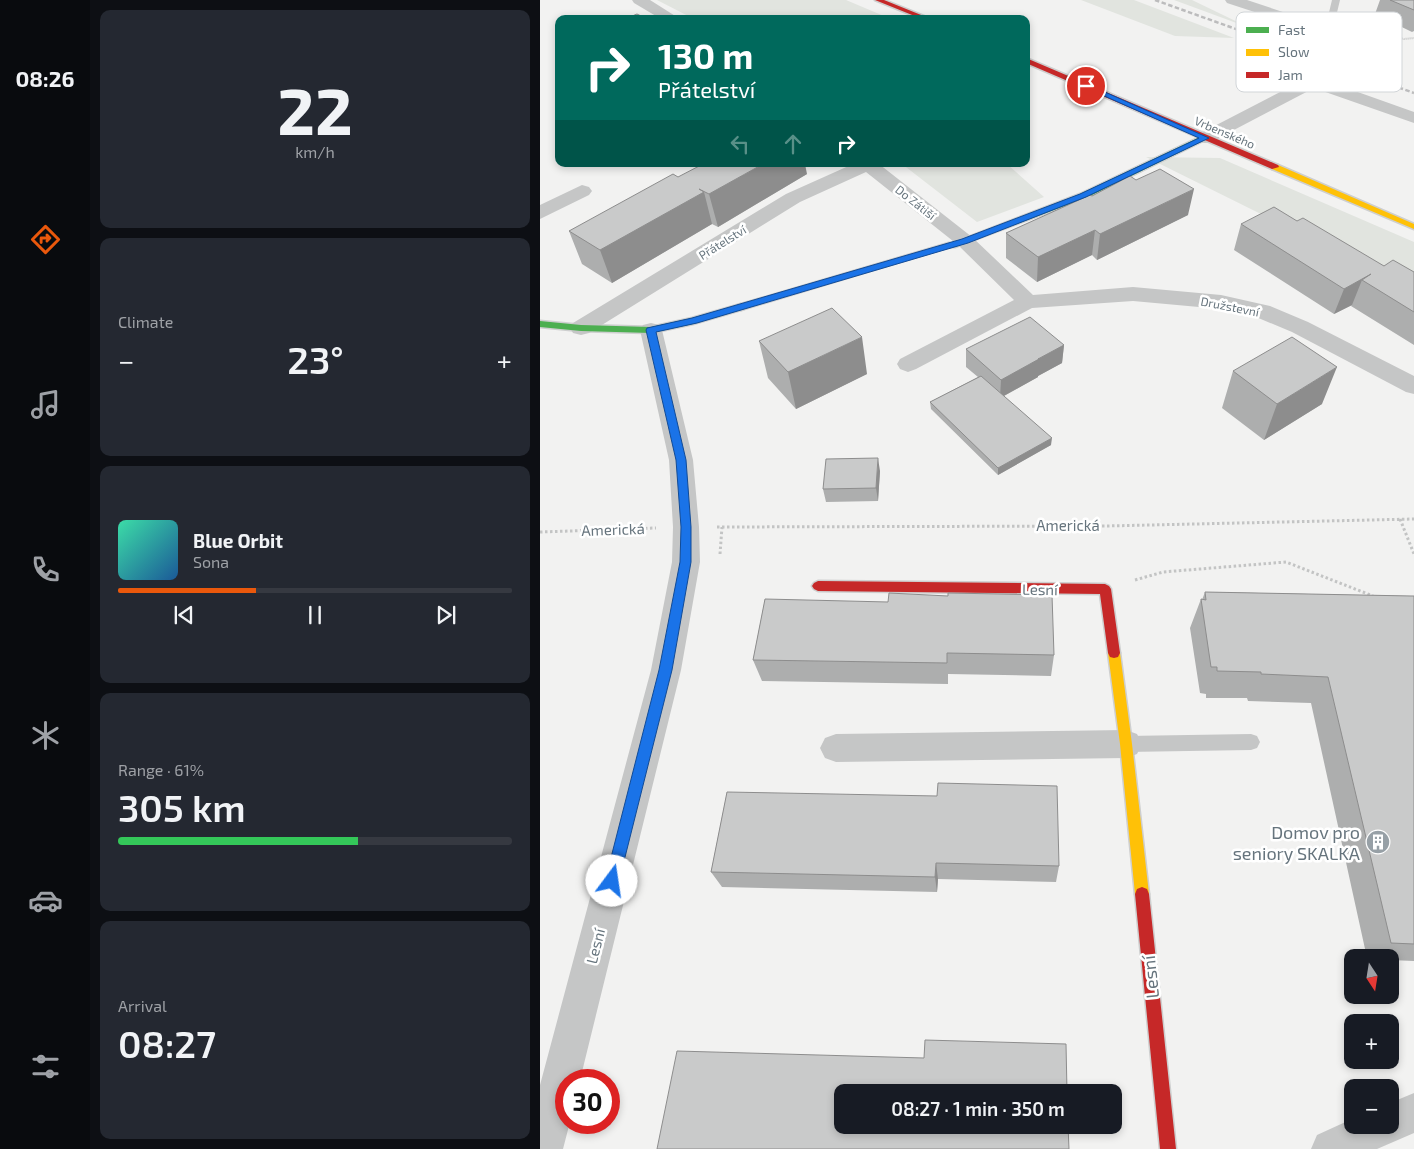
<!DOCTYPE html>
<html lang="en">
<head>
<meta charset="utf-8">
<style>
  :root { --surface:#171b24; --page:#242831; --text:#f1f3f6; --muted:#9ea1a6; --line:#363941; --accent:#ea580c }
  body { margin:0; font-family:"Exo 2",sans-serif; background:var(--page); color:var(--text); height:100vh; display:flex; flex-direction:column; font-size:19px; white-space:nowrap }
  * { box-sizing:border-box; margin:0 }
  p { font-size:16px; color:var(--muted) }
  .icon { flex:none; width:28px; height:28px; fill:none; stroke:currentColor; stroke-width:2; stroke-linecap:round; stroke-linejoin:round }
  .map { position:relative; flex:1; overflow:hidden }
  .panel { display:flex; flex-direction:column; gap:10px; padding:10px; background:#0d0f14; width:450px }
  .panel>* { flex:none }
  .banner { position:absolute; left:15px; top:15px; width:475px; height:152px; border-radius:10px; box-shadow:0 2px 8px #0003; background:#00695c; color:#fff; overflow:hidden }
  .needle { width:32px; rotate:168deg }
  .fabs { position:absolute; left:804px; top:949px; display:grid; gap:10px }
  .fabs a { display:grid; place-items:center; width:55px; height:55px; border-radius:10px; background:var(--surface); box-shadow:0 2px 8px #0003; font-size:25px }
  .speed { position:absolute; left:15px; top:1069px; display:flex; gap:10px; font-size:25px; font-weight:700; text-align:center }
  .speed>* { display:grid; place-content:center; width:65px; height:65px; border-radius:50%; background:var(--surface); box-shadow:0 2px 8px #0003; line-height:1 }
  .speed .limit { border:8px solid #d22; background:#fff; color:#111 }
  .pin { position:absolute; display:grid; place-items:center; width:42px; height:42px; color:#fff; margin:-21px; border:2px solid #fff; border-radius:50%; box-shadow:0 1px 5px #0007 }
  .me { position:absolute; width:55px; margin:-28px; rotate:14deg; stroke-linejoin:round; filter:drop-shadow(0 0 4px #0008) }
  .turn { display:flex; align-items:center; gap:18px; height:105px; padding:0 20px; font-size:22px }
  .turn .icon { width:65px; height:65px; stroke-width:2.5 }
  .turn b { display:block; font-size:35px; line-height:42px }
  .lanes { display:flex; align-items:center; height:48px; padding:0 20px; background:#0003; justify-content:center; gap:25px; direction:ltr }
  .lanes .off { opacity:.35 }
  .big { font-size:38px; font-weight:600; line-height:1.1 }
  .panel .card { flex:1; display:flex; flex-direction:column; justify-content:center; gap:8px; min-width:0; padding:0 18px; border-radius:10px; background:var(--page) }
  .panel .dial { align-items:center; gap:0 }
  .dial b { font-size:65px; line-height:1 }
  .song { display:flex; align-items:center; gap:15px }
  .cover { width:60px; height:60px; border-radius:8px; background:linear-gradient(135deg,hsl(160 70% 55%),hsl(210 70% 35%)) }
  .played { height:5px; border-radius:2px; background:linear-gradient(90deg,var(--accent) 35%,var(--line) 35%) }
  .keys { display:flex; justify-content:space-around; direction:ltr }
  .heat { display:flex; justify-content:space-between; align-items:center; font-size:28px; direction:ltr }
  .charge { height:8px; border-radius:4px; background:linear-gradient(90deg,#34c759 61%,var(--line) 0) }
  .trip { position:absolute; left:294px; top:1084px; width:288px; height:50px; border-radius:10px; background:var(--surface); box-shadow:0 2px 8px #0003; font-weight:600; line-height:50px; text-align:center }
  main { display:flex; flex:1; min-height:0 }
  .tabs { display:flex; flex-direction:column; width:90px; justify-content:space-around; align-items:center; background:#090b0e; color:var(--muted) }
  .tabs .icon { width:35px; height:35px }
  .tabs .on { color:var(--accent) }
  .tabs b { font-size:22px; color:var(--text) }
  .map>svg:first-child { display:block }
  .green { fill:#e1e4df }
  .lines { fill:none; stroke-linecap:round; stroke-linejoin:round }
  .fast-casing { stroke:#cecfcf; stroke-width:3 }
  .slow-casing { stroke:#cecfcf; stroke-width:3 }
  .jam-casing { stroke:#cecfcf; stroke-width:3 }
  .path-far1 { stroke:#c3c4c4; stroke-width:2; stroke-dasharray:1 1; stroke-linecap:butt }
  .path { stroke:#c3c4c4; stroke-width:3; stroke-dasharray:2.5 2.5; stroke-linecap:butt }
  .lane { fill:#c5c6c6; fill-rule:evenodd }
  .street { fill:#c5c6c6; fill-rule:evenodd }
  .fast { fill:#4caf50; fill-rule:evenodd }
  .slow { fill:#ffc107; fill-rule:evenodd }
  .jam { fill:#c62828; fill-rule:evenodd }
  .rail { stroke:#bcbcbd; stroke-width:2.5; stroke-dasharray:4.5 2.5; stroke-linecap:butt }
  .wall { fill:#adaeae }
  .shaded-wall { fill:#8d8d8d }
  .building { fill:#c9caca; stroke:#8d8d8d }
  .route { fill:#1a73e8; stroke:#114b97 }
  .labels { text-anchor:middle; dominant-baseline:central; stroke-width:5; stroke-linejoin:round; paint-order:stroke }
  .far-street-label { font-size:12px; fill:#66747d; stroke:#fff }
  .street-label { font-size:15px; fill:#66747d; stroke:#fff }
  .near-poi-label { font-size:18px; fill:#66747d; stroke:#fff; text-anchor:end }
  .near-street-label { font-size:18px; fill:#66747d; stroke:#fff }
  .key { fill:#fff; stroke:#d1d5d8; stroke-width:1 }
  .key-label { font-size:14px; fill:#66747d }
</style>
</head>
<body>
<main>
<nav class="tabs">
<b>08:26</b>
<svg class="icon on" aria-label="directions" viewBox="0 0 24 24"><path d="M12 3l9 9-9 9-9-9zM9 14v-3h6M13 9l2 2-2 2"/></svg>
<svg class="icon" aria-label="music" viewBox="0 0 24 24"><path d="M9 18V5l10-2v13"/><circle cx="6" cy="18" r="3"/><circle cx="16" cy="16" r="3"/></svg>
<svg class="icon" aria-label="phone" viewBox="0 0 24 24"><path d="M5 4h4l2 5-3 2q2 4 5 5l2-3 5 2v4C11 20 4 13 5 4z"/></svg>
<svg class="icon" aria-label="climate" viewBox="0 0 24 24"><path d="M12 3v18M4 7l16 10M4 17L20 7"/></svg>
<svg class="icon" aria-label="car" viewBox="0 0 24 24"><path d="M5 17H2v-5l4-1 3-4h7l3 4 3 1v5h-3M9 17h6M6 11h13"/><circle cx="7" cy="17" r="2"/><circle cx="17" cy="17" r="2"/></svg>
<svg class="icon" aria-label="filters" viewBox="0 0 24 24"><path d="M4 7h16M4 17h16"/><circle cx="9" cy="7" r="2"/><circle cx="15" cy="17" r="2"/></svg>
</nav>
<section class="panel">
<div class="card dial"><b>22</b><p>km/h</p></div>
<div class="card"><p>Climate</p>
<div class="heat"><a>−</a><b class="big">23°</b><a>+</a></div>
</div>
<div class="card">
<div class="song"><i class="cover"></i><div><b>Blue Orbit</b><p>Sona</p></div></div>
<div class="played"></div>
<div class="keys"><svg class="icon" aria-label="previous" viewBox="0 0 24 24"><path d="M18 5L8 12l10 7zM5 5v14"/></svg><svg class="icon" aria-label="pause" viewBox="0 0 24 24"><path d="M8 5v14M16 5v14"/></svg><svg class="icon" aria-label="next" viewBox="0 0 24 24"><path d="M6 5l10 7-10 7zM19 5v14"/></svg></div>
</div>
<div class="card"><p>Range · 61%</p><b class="big">305 km</b><div class="charge"></div></div>
<div class="card"><p>Arrival</p><b class="big">08:27</b></div>
</section>
<div class="map">
<svg width="874" height="1149" viewBox="0 0 874 1149">
  <rect width="100%" height="100%" fill="#f2f2f1"/>
  <path class="green" d="M 117,0 L 306,0 L 351,19 L 154,19 Z
    M 541,0 L 594,0 L 694,38 L 635,36 Z
    M 634,0 L 652,0 L 710,28 Z
    M 606,157 L 680,158 L 874,242 L 874,290 Z
    M 362,164 L 467,164 L 504,197 L 437,222 Z"/>
  <g class="lines">
    <g class="fast-casing">
      <path id="fast" d="M 662,136 L 669,138 L 546,198 L 415,247 L 409,247 L 408,245 L 540,194 Z
        M 201,304 L 204,305 L 204,309 L 153,324 L 111,333 L 41,331 L 0,327 L 0,321 L 41,325 L 111,327 L 152,318 Z"/>
    </g>
    <g class="slow-casing">
      <path id="slow" d="M 732,165 L 738,165 L 874,224 L 874,229 L 732,169 Z
        M 409,243 L 415,243 L 416,245 L 204,309 L 201,310 L 197,307 L 198,305 Z
        M 574,648 L 578,649 L 580,653 L 592,744 L 609,894 L 607,899 L 602,901 L 597,899 L 595,894 L 580,744 L 568,653 L 570,649 Z"/>
    </g>
    <g class="jam-casing">
      <path id="jam" d="M 335,0 L 344,0 L 391,19 L 382,19 Z
        M 486,58 L 738,165 L 739,167 L 732,169 L 486,63 Z
        M 278,581 L 565,584 L 569,586 L 571,589 L 580,653 L 578,657 L 574,658 L 570,657 L 568,653 L 560,594 L 278,591 L 274,589 L 272,586 L 274,583 Z
        M 602,887 L 607,889 L 609,894 L 636,1149 L 620,1149 L 595,894 L 597,889 Z"/>
    </g>
    <path class="path-far1" d="M 813,27 L 864,39 L 874,38"/>
    <path class="path" d="M 860,519 L 874,554
      M 177,527 L 566,526 L 874,519
      M 0,532 L 116,528
      M 180,554 L 182,527
      M 595,580 L 623,572 L 746,562 L 833,596"/>
    <path class="lane" d="M 792,0 L 800,0 L 793,29 L 789,32 L 785,29 Z
      M 711,734 L 717,736 L 720,742 L 717,748 L 711,750 L 586,752 L 580,750 L 577,744 L 580,738 L 586,736 Z"/>
    <path class="street" d="M 92,0 L 110,0 L 140,19 L 121,19 L 94,3 Z
      M 685,0 L 707,0 L 758,17 L 794,26 L 797,29 L 799,65 L 784,80 L 874,112 L 874,123 L 774,88 L 671,142 L 665,143 L 659,142 L 656,138 L 659,134 L 767,78 L 783,64 L 781,32 L 748,23 L 687,3 Z
      M 313,164 L 339,164 L 432,237 L 493,295 L 593,287 L 681,295 L 730,306 L 768,322 L 874,376 L 874,394 L 866,392 L 752,332 L 716,317 L 681,309 L 593,301 L 492,308 L 376,369 L 368,372 L 360,369 L 357,364 L 360,359 L 474,300 L 418,245 L 326,172 L 260,202 L 49,333 L 41,335 L 33,333 L 30,328 L 33,323 L 246,194 Z
      M 42,185 L 49,187 L 52,191 L 49,195 L 0,219 L 0,205 Z
      M 111,323 L 119,325 L 122,330 L 153,460 L 159,527 L 160,562 L 141,670 L 40,1080 L 26,1080 L 26,1122 L 30,1122 L 23,1149 L 0,1149 L 0,1085 L 111,670 L 132,562 L 133,527 L 129,460 L 100,330 L 103,325 Z
      M 586,730 L 597,734 L 602,744 L 597,754 L 586,758 L 296,762 L 285,758 L 280,748 L 285,738 L 296,734 Z
      M 874,1093 L 874,1133 L 837,1149 L 771,1149 L 777,1135 L 812,1119 L 812,1125 L 850,1125 L 850,1103 Z"/>
    <use href="#fast" class="fast"/>
    <use href="#slow" class="slow"/>
    <use href="#jam" class="jam"/>
    <path class="rail" d="M 615,0 L 874,93"/>
  </g>
  <path class="wall" d="M 840,0 L 874,0 L 874,31 L 872,32 L 835,14 Z
    M 267,174 L 178,227 L 172,224 L 72,283 L 42,264 L 29,231 L 138,177 Z
    M 552,196 L 648,215 L 557,260 L 552,255 L 497,282 L 466,258 L 466,233 Z
    M 757,221 L 844,266 L 874,272 L 874,345 L 811,306 L 812,305 L 794,314 L 694,250 L 701,224 Z
    M 219,341 L 327,374 L 256,409 L 228,378 Z
    M 524,345 L 522,363 L 498,376 L 498,377 L 464,396 L 511,445 L 458,475 L 391,409 L 390,402 L 438,377 L 426,367 L 426,349 Z
    M 693,371 L 782,404 L 724,440 L 682,408 Z
    M 340,471 L 338,501 L 286,502 L 283,489 Z
    M 665,592 L 874,596 L 874,961 L 850,960 L 850,958 L 827,958 L 771,703 L 708,701 L 707,698 L 666,698 L 666,694 L 660,693 L 650,628 L 661,599 L 662,600 Z
    M 225,599 L 514,655 L 511,676 L 408,674 L 408,684 L 222,681 L 213,660 Z
    M 187,792 L 519,866 L 516,882 L 398,879 L 397,892 L 182,887 L 171,872 Z"/>
  <path class="shaded-wall" d="M 223,164 L 265,164 L 267,174 L 178,227 L 169,194 Z
    M 654,189 L 648,215 L 557,260 L 560,234 Z
    M 164,192 L 172,224 L 72,283 L 60,250 Z
    M 555,230 L 552,255 L 497,282 L 498,257 Z
    M 831,274 L 822,280 L 812,305 L 794,314 L 804,289 Z
    M 322,337 L 327,374 L 256,409 L 248,372 Z
    M 524,345 L 522,363 L 498,376 L 498,377 L 460,398 L 461,380 L 498,359 Z
    M 797,367 L 782,404 L 724,440 L 737,404 Z
    M 512,438 L 511,445 L 458,475 L 458,468 Z
    M 338,458 L 340,471 L 338,501 L 336,488 Z
    M 396,863 L 398,879 L 397,892 L 395,877 Z"/>
  <path class="building" d="M 850,0 L 874,0 L 874,10 Z
    M 97,14 L 107,19 L 85,19 Z
    M 163,164 L 223,164 L 169,194 L 159,189 L 164,192 L 60,250 L 29,231 L 133,174 L 138,177 Z
    M 620,169 L 654,189 L 560,234 L 555,230 L 498,257 L 466,233 L 550,195 L 552,196 L 590,176 L 596,180 Z
    M 734,207 L 757,221 L 763,218 L 844,266 L 853,260 L 874,272 L 874,312 L 822,280 L 831,274 L 804,289 L 701,224 Z
    M 292,308 L 322,337 L 248,372 L 219,341 Z
    M 490,317 L 524,345 L 498,359 L 499,359 L 461,380 L 426,349 Z
    M 752,337 L 797,367 L 737,404 L 693,371 Z
    M 441,376 L 512,438 L 458,468 L 390,402 Z
    M 338,458 L 336,488 L 283,489 L 286,459 Z
    M 665,592 L 871,596 L 874,596 L 874,944 L 851,943 L 788,677 L 721,674 L 721,672 L 677,671 L 677,667 L 671,667 L 661,599 L 666,600 Z
    M 349,593 L 408,596 L 408,593 L 512,595 L 514,655 L 407,653 L 407,663 L 213,660 L 225,599 L 348,602 Z
    M 398,783 L 517,786 L 519,866 L 396,863 L 395,877 L 171,872 L 187,792 L 397,796 Z
    M 385,1040 L 526,1044 L 527,1092 L 302,1092 L 302,1125 L 528,1125 L 529,1149 L 117,1149 L 137,1051 L 384,1058 Z"/>
  <path class="route" d="M 544,85 L 549,85 L 669,138 L 546,197 L 428,243 L 157,323 L 116,332 L 146,460 L 151,527 L 151,562 L 132,670 L 79,881 L 77,886 L 72,888 L 67,886 L 65,881 L 119,670 L 140,562 L 141,527 L 136,460 L 106,330 L 107,328 L 152,318 L 422,239 L 540,194 L 659,138 L 544,87 Z"/>
  <defs>
    <g id="building-disc" transform="scale(1.25)"><circle r="9.5" fill="#97a0a6" stroke="#fff"/><path d="M-4-6H4V6H1V3H-1V6H-4ZM-2.5-4.3h1.7v1.8h-1.7ZM.8-4.3h1.7v1.8H.8ZM-2.5-1h1.7V.8h-1.7ZM.8-1h1.7V.8H.8Z" fill="#fff"/></g>
  </defs>
  <g fill-rule="evenodd">
    <use href="#building-disc" x="838" y="842"/>
  </g>
  <g class="labels">
    <g class="far-street-label">
      <text transform="translate(685 132) rotate(23)">Vrbenského</text>
      <text transform="translate(376 202) rotate(38)">Do Zátiší</text>
      <text transform="translate(182 242) rotate(-32)">Přátelství</text>
      <text transform="translate(690 306) rotate(11)">Družstevní</text>
    </g>
    <g class="street-label">
      <text x="528" y="525">Americká</text>
      <text transform="translate(73 529) rotate(-2)">Americká</text>
      <text transform="translate(500 589) rotate(1)">Lesní</text>
      <text transform="translate(55 946) rotate(-76)">Lesní</text>
    </g>
    <g class="near-poi-label">
      <text x="820" y="832">Domov pro<tspan x="820" dy="21">seniory SKALKA</tspan></text>
    </g>
    <g class="near-street-label">
      <text transform="translate(610 977) rotate(-96)">Lesní</text>
    </g>
  </g>
  <rect x="696" y="12" width="166" height="80" rx="8" class="key"/>
  <rect x="706" y="27" width="23" height="6" fill="#4caf50"/>
  <rect x="706" y="49" width="23" height="7" fill="#ffc107"/>
  <rect x="706" y="72" width="23" height="6" fill="#c62828"/>
  <g class="key-label">
    <text x="738" y="35">Fast</text>
    <text x="738" y="57">Slow</text>
    <text x="738" y="80">Jam</text>
  </g>
</svg>
<div class="fabs">
<a><svg class="needle" viewBox="-14 -14 28 28"><path d="M0-13l5 13h-10z" fill="#e53935"/><path d="M0 13l5-13h-10z" fill="#9ea1a6"/></svg></a>
<a>+</a>
<a>−</a>
</div>
<div class="speed"><div class="limit">30</div></div>
<div class="pin" style="left:546px;top:86px;background:#d93025"><svg class="icon" aria-label="arrive" viewBox="0 0 24 24"><path d="M6 21V4h12l-3 4 3 4H6"/></svg></div>
<svg class="me" style="left:72px;top:881px" viewBox="-20 -20 40 40"><circle r="19" fill="#fff"/><path d="M0-13L10 11 0 6-10 11z" fill="#1a73e8"/></svg>
<div class="trip">08:27 · 1 min · 350 m</div>
<div class="banner">
<div class="turn"><svg class="icon" aria-label="right" viewBox="0 0 24 24"><path d="M7 20v-9h11M14 6l5 5-5 5"/></svg><div><b>130 m</b>Přátelství</div></div>
<div class="lanes"><svg class="icon off" aria-label="left" viewBox="0 0 24 24"><path d="M17 20v-9H6M10 6l-5 5 5 5"/></svg><svg class="icon off" aria-label="ahead" viewBox="0 0 24 24"><path d="M12 20V5M6 11l6-6 6 6"/></svg><svg class="icon" aria-label="right" viewBox="0 0 24 24"><path d="M7 20v-9h11M14 6l5 5-5 5"/></svg></div>
</div>
</div>
</main>
</body>
</html>
